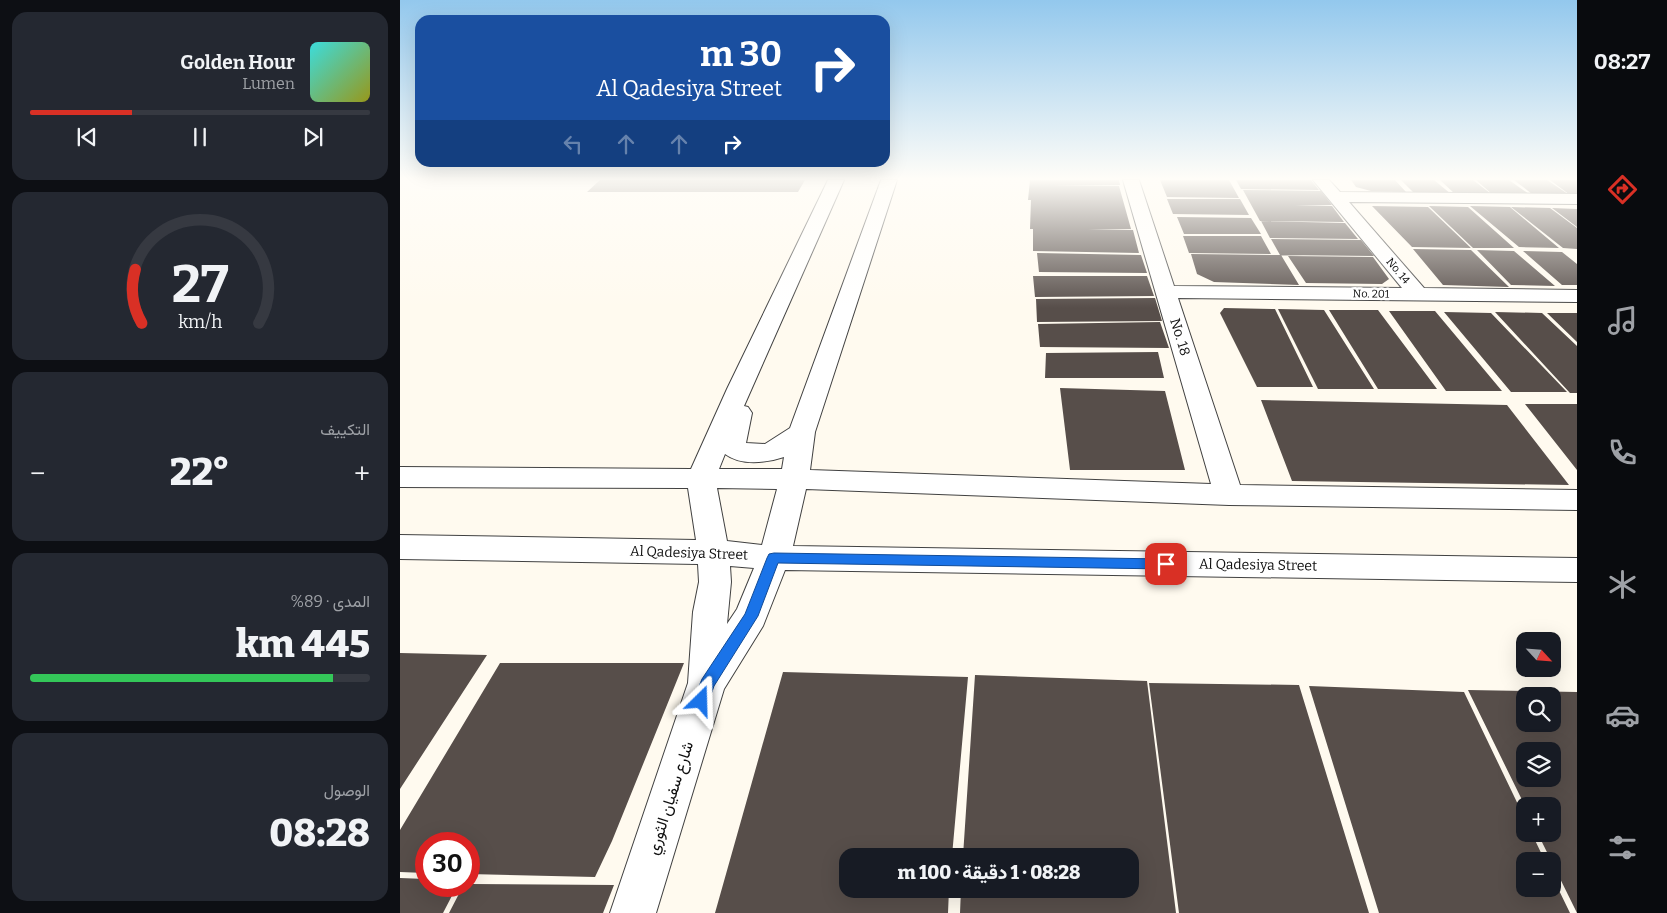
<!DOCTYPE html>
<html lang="ar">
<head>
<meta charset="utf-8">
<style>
  :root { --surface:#171b24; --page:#242831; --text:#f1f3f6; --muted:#9ea1a6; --line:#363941; --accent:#d93025 }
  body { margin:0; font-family:Bitter,Vazirmatn,serif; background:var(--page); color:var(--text); direction:rtl; height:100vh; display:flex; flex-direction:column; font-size:19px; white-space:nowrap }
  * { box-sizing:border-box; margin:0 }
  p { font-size:16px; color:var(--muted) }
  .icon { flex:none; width:28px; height:28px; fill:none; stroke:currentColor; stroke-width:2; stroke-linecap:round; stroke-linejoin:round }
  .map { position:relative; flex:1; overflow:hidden; direction:ltr }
  .panel { display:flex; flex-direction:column; gap:12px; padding:12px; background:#0d0f14; width:400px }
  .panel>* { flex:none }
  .hud { position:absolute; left:15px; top:15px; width:475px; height:152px; border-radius:15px; box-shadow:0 5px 20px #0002; direction:rtl; background:#1a4fa0; color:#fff; overflow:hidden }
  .needle { width:32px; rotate:116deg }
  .buttons { position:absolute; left:1116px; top:632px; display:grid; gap:10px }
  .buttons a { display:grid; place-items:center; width:45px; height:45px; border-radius:10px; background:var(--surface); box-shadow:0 5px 20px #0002; font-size:25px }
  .speed { position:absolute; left:15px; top:832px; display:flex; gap:10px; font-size:25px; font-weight:700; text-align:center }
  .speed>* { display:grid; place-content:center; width:65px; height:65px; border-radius:50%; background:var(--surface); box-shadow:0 5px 20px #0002; line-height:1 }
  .speed .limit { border:8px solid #d22; background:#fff; color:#111 }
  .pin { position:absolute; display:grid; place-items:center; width:42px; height:42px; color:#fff; margin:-21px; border-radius:10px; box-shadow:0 2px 8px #0006 }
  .me { position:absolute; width:55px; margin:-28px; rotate:22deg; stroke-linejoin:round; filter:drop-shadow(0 0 4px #0008) }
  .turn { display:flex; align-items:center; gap:18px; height:105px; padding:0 25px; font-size:22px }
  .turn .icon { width:65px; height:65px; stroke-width:2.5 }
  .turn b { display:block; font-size:35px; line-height:42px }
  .lanes { display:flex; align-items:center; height:48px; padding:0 25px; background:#0003; justify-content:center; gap:25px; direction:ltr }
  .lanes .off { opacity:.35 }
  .big { font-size:38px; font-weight:800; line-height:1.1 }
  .panel .tile { flex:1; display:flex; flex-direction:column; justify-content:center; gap:8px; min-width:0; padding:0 18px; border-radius:15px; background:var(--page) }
  .panel .dial { align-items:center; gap:0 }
  .dial svg { height:130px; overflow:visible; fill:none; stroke:var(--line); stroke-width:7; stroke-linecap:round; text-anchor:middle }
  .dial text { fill:var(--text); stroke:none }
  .song { display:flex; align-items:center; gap:15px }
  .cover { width:60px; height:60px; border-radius:8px; background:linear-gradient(135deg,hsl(180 70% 55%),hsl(60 70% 35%)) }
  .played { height:5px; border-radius:2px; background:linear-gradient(90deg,var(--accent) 30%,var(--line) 30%) }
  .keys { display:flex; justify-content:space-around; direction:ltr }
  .heat { display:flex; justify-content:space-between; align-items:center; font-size:28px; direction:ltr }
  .charge { height:8px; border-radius:4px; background:linear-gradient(90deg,#34c759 89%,var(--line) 0) }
  .trip { position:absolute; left:439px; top:848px; width:300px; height:50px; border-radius:15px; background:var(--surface); box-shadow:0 5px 20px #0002; font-weight:800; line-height:50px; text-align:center; direction:rtl }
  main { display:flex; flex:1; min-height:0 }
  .menu { display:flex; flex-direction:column; width:90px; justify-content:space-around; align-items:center; background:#090b0e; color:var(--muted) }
  .menu .icon { width:35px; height:35px }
  .menu .on { color:var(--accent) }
  .menu b { font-size:22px; color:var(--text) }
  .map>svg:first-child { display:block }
  .building { fill:#574e4a; fill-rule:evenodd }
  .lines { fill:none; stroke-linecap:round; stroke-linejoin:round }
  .minor-casing { stroke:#414141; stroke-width:2 }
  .minor { fill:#fff; fill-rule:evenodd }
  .route { fill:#1a73e8; stroke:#114b97 }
  .labels { text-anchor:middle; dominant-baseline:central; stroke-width:5; stroke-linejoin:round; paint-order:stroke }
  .far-street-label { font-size:11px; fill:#0e0e0e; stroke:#fff }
  .street-label { font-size:14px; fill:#0e0e0e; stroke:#fff }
  .near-street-label { font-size:16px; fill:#0e0e0e; stroke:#fff }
</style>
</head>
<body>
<main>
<nav class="menu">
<b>08:27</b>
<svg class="icon on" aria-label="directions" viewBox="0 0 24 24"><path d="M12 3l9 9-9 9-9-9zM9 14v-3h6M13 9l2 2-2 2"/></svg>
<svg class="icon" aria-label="music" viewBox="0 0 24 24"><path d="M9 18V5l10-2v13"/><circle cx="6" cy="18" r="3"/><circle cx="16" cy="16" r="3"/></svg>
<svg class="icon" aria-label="phone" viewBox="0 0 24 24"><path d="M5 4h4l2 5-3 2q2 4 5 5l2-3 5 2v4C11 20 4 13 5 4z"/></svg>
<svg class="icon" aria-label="climate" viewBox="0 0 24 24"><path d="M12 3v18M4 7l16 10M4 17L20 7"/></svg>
<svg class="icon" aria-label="car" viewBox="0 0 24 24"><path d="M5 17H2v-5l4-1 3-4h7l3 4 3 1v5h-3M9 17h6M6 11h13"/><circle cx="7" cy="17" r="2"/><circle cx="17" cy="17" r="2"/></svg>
<svg class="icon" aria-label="filters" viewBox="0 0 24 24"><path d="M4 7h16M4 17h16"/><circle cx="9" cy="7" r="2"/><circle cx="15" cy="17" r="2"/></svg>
</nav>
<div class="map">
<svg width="1177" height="913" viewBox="0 0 1177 913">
  <rect width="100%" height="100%" fill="#fffaef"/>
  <path class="building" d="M 200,180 L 405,180 L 398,192 L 187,192 Z
    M 630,180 L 719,180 L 720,185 L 652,186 L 719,186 L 731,229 L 688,229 L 733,230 L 739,253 L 633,251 L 633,229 L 630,229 L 631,200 L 628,200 Z
    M 760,180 L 829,180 L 839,198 L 767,197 Z
    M 836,180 L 911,180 L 919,190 L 841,189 Z
    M 951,180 L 995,180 L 1006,192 L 971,191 L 956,187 Z
    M 1001,180 L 1034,180 L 1051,194 L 1015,194 Z
    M 1040,180 L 1073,180 L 1090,193 L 1055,194 Z
    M 1076,180 L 1109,180 L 1129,194 L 1093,195 Z
    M 1114,180 L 1147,180 L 1168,194 L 1132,194 Z
    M 1150,180 L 1177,180 L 1177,194 L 1170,195 Z
    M 843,190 L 921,191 L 932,205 L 895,206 L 932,206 L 944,222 L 860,221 Z
    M 767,199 L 840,199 L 849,215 L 773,214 Z
    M 972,206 L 1028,207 L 1071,248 L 1012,247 Z
    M 1029,206 L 1068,207 L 1114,248 L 1073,248 Z
    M 1070,206 L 1110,207 L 1159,248 L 1119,247 Z
    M 1111,207 L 1150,208 L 1177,228 L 1177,249 L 1163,248 Z
    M 1152,208 L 1177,209 L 1177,227 Z
    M 777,217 L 851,218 L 861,234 L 784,234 Z
    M 861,221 L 945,223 L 958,239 L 870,238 Z
    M 783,236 L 861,236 L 871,254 L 789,253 Z
    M 871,239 L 961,240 L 974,256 L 880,255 Z
    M 1013,249 L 1071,250 L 1109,287 L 1043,285 Z
    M 1077,250 L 1114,251 L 1155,286 L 1111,285 Z
    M 1123,251 L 1162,252 L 1177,264 L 1177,285 L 1162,285 Z
    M 637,253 L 741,255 L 747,273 L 639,272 Z
    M 791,254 L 881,255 L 899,285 L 814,282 L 797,274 Z
    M 888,256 L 973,257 L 989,279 L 982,284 L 906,283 Z
    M 633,276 L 747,276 L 754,296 L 635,297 Z
    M 755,298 L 762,321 L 637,322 L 636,299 Z
    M 824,308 L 875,309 L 913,387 L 857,387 L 820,313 Z
    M 878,309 L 924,310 L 974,389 L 918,389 Z
    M 929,310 L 978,310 L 1037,389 L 978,389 Z
    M 989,311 L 1035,311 L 1102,391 L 1046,391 Z
    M 1044,312 L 1091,313 L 1167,392 L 1111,392 Z
    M 1095,312 L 1142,313 L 1177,346 L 1177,393 L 1170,393 Z
    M 1147,313 L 1177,313 L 1177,342 Z
    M 760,322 L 769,348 L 640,347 L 638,324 Z
    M 758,352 L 764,378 L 645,378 L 646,353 Z
    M 660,388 L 765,391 L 785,470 L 670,470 Z
    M 861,400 L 1107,405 L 1169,485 L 892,481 Z
    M 1125,404 L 1177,404 L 1177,470 Z
    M 0,653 L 87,655 L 0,789 Z
    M 100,663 L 284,663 L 212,841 L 195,877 L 69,874 L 69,844 L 26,844 L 26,873 L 0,872 L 0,830 Z
    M 383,672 L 568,677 L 552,856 L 448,856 L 448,889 L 549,889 L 548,913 L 315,913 Z
    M 575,675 L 747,681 L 776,913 L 560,913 L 561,889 L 730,889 L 730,856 L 563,856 Z
    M 749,683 L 899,685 L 969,913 L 779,913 Z
    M 909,686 L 1064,692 L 1125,819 L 1125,834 L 1132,834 L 1145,861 L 1125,861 L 1125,889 L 1152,889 L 1152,876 L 1170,913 L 979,913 Z
    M 1068,690 L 1177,692 L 1177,913 L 1138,834 L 1152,834 L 1152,806 L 1125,806 ZM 1125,696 L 1152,696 L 1152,724 L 1125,724 ZM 1125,751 L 1152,751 L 1152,779 L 1125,779 Z
    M 0,878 L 26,879 L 26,886 L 57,886 L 43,913 L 0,913 Z
    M 69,884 L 214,885 L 203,913 L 49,913 L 63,886 L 69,886 Z"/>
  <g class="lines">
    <g class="minor-casing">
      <path id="minor" d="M 428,180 L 444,180 L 344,406 L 348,407 L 352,413 L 346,443 L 365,444 L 390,428 L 481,180 L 497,180 L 415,432 L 410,470 L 811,484 L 723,180 L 739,180 L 774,286 L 1002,288 L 913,180 L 929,180 L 940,192 L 1177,194 L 1177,204 L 949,202 L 1024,288 L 1177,290 L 1177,302 L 778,298 L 840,485 L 1177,490 L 1177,510 L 829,505 L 406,489 L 393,546 L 1177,558 L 1177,582 L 385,570 L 363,626 L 324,689 L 256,913 L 210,913 L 288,683 L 293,612 L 299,582 L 298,564 L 0,559 L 0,535 L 296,540 L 288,488 L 0,487 L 0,467 L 291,469 L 327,389 ZM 325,454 C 341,466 366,463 384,457 L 382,469 L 319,469 ZM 317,488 L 377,489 L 362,545 L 327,541 ZM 330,566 L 354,568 L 337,609 L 327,624 L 331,582 Z"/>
    </g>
    <use href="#minor" class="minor"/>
  </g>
  <linearGradient id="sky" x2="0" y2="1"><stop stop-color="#93c8ed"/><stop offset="0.58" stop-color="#fffdf8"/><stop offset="1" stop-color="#fffdf8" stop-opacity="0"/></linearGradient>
  <rect width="1177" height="308" fill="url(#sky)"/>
  <path class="route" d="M 374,553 L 766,559 L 770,560 L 772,564 L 770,567 L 766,569 L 378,563 L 358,616 L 314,686 L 307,706 L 301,708 L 296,706 L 293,701 L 302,679 L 345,614 L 367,558 L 369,554 Z"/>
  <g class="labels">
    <g class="far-street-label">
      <text transform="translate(998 271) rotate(50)">No. 14</text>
      <text transform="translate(971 294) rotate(1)">No. 201</text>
    </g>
    <g class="street-label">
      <text transform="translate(780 337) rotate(73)">No. 18</text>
      <text transform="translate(289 553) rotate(2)">Al Qadesiya Street</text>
      <text transform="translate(858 565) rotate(1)">Al Qadesiya Street</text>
    </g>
    <g class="near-street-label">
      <text transform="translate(270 798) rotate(-72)">شارع سفيان الثوري</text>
    </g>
  </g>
</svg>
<div class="buttons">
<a><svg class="needle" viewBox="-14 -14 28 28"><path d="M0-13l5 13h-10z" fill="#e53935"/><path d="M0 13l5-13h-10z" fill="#9ea1a6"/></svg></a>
<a><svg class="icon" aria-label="search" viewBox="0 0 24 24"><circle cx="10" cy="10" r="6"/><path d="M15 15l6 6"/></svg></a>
<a><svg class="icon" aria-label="layers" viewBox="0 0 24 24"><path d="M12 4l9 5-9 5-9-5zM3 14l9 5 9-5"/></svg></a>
<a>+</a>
<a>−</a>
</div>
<div class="speed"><div class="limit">30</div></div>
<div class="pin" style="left:766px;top:564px;background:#d93025"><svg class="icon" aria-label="arrive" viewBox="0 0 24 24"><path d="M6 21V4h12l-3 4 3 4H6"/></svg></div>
<svg class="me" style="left:301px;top:701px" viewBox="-20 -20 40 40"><path d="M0-17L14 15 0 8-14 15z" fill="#1a73e8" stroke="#fff" stroke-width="4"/></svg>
<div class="trip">08:28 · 1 دقيقة · 100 m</div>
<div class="hud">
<div class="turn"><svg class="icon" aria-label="right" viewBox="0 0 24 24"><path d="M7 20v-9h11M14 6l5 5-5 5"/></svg><div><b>30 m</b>Al Qadesiya Street</div></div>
<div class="lanes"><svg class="icon off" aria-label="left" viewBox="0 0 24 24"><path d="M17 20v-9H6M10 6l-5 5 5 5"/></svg><svg class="icon off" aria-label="ahead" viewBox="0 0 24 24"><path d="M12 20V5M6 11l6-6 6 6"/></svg><svg class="icon off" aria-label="ahead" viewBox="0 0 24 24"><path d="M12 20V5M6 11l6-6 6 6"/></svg><svg class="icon" aria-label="right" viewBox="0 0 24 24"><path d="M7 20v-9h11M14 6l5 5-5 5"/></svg></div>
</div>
</div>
<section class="panel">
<div class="tile">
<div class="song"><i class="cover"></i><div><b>Golden Hour</b><p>Lumen</p></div></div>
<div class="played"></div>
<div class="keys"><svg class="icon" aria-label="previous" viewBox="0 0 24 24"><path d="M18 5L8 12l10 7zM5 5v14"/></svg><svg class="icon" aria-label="pause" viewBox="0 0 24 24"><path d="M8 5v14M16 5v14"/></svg><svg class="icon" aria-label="next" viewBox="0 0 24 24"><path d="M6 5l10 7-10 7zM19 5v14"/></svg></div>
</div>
<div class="tile dial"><svg viewBox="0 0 100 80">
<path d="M14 69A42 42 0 1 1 86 69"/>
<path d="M14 69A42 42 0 0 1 10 36" stroke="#d93025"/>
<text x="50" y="56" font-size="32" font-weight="700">27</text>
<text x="50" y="72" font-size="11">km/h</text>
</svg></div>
<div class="tile"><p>التكييف</p>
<div class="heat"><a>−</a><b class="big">22°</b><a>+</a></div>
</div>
<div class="tile"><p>المدى · 89%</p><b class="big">445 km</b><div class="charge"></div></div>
<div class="tile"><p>الوصول</p><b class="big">08:28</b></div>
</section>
</main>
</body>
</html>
